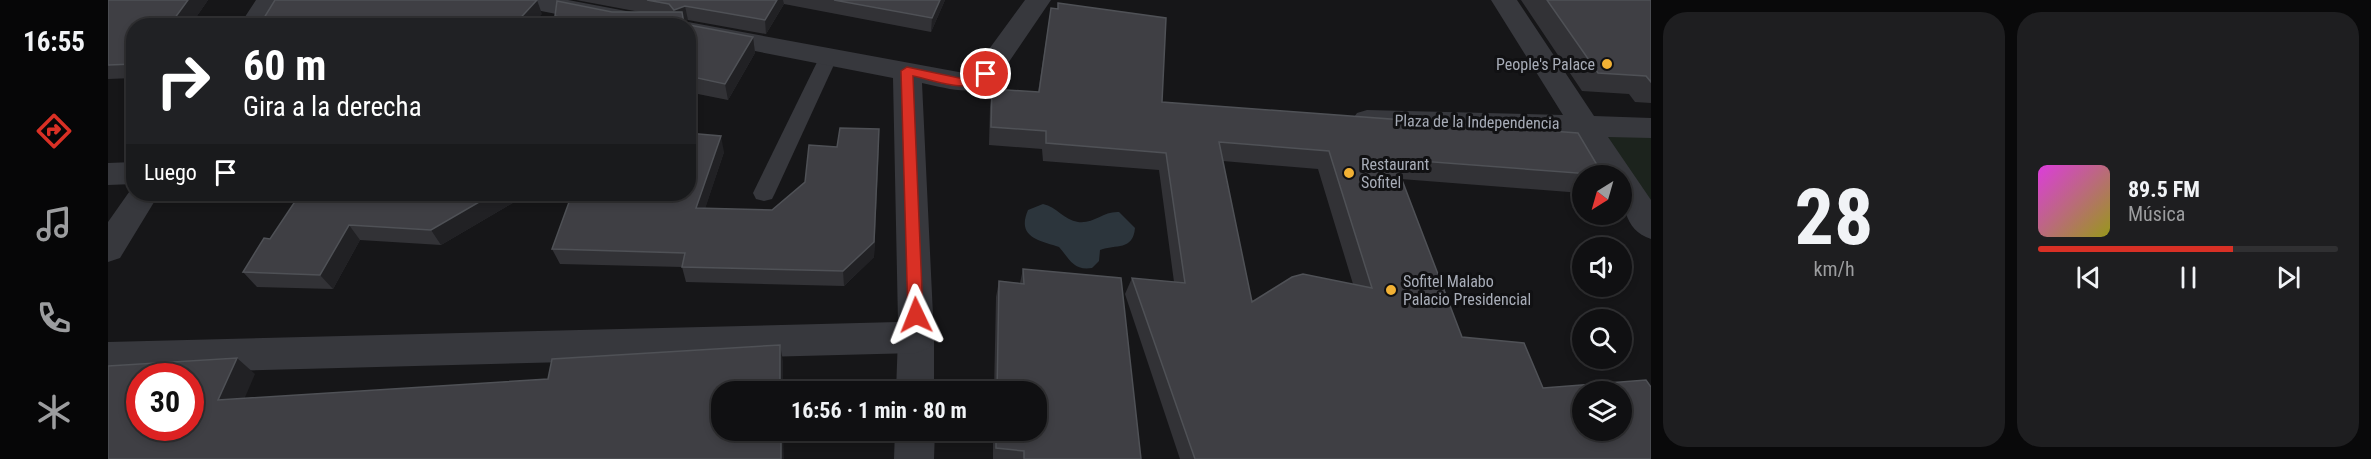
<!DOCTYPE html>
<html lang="es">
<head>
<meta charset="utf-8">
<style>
  :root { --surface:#101012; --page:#1e1e20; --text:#f1f3f6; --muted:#9c9d9f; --line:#303032; --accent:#d93025 }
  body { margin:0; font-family:"Roboto Condensed",sans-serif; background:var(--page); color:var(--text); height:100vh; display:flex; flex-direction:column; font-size:22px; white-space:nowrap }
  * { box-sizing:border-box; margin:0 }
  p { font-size:20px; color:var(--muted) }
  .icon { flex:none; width:33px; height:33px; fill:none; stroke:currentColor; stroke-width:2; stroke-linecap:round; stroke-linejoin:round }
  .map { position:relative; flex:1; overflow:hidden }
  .details { display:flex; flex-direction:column; gap:12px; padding:12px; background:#09090a; width:720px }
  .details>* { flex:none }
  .banner { position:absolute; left:18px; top:18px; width:570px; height:183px; border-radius:24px; box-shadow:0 3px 9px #0003,0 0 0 2px var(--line); background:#202124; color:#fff; overflow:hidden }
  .needle { width:39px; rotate:217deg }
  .controls { position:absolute; left:1464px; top:165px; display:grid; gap:12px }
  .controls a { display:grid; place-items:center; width:60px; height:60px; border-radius:50%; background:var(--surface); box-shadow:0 3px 9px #0003,0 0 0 2px var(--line); font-size:30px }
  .speed { position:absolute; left:18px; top:363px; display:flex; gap:12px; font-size:30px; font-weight:700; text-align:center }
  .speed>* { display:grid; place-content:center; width:78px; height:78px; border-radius:50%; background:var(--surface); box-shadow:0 3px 9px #0003,0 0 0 2px var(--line); line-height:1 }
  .speed .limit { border:9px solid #d22; background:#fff; color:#111 }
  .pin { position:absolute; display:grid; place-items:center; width:51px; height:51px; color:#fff; margin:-26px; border:3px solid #fff; border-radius:50%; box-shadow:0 2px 6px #0007 }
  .me { position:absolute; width:66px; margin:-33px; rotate:358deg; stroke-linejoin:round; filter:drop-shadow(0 0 4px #0008) }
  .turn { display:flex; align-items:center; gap:21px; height:126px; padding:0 18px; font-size:27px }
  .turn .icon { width:78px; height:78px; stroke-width:2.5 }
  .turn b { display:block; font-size:42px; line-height:51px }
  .then { display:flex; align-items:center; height:57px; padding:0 18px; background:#0003; gap:12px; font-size:22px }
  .details .card { flex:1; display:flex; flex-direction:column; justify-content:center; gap:9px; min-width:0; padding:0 21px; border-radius:24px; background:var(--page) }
  .details .dial { align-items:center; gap:0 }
  .dial b { font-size:78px; line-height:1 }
  .song { display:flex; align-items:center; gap:18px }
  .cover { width:72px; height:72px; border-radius:9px; background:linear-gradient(135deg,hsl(300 70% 55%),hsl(60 70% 35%)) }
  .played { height:6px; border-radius:3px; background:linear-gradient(90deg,var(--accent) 65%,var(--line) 65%) }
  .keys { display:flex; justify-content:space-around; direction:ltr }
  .details .tiles { flex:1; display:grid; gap:12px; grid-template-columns:repeat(2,1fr) }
  .trip { position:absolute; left:603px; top:381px; width:336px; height:60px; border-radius:24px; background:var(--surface); box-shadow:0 3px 9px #0003,0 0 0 2px var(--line); font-weight:700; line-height:60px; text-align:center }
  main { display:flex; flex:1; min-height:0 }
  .tabs { display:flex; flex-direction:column; width:108px; justify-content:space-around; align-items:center; background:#060607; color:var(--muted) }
  .tabs .icon { width:42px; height:42px }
  .tabs .selected { color:var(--accent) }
  .tabs b { font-size:27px; color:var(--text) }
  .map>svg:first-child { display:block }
  .green { fill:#1c231d }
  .water { fill:#2c353c }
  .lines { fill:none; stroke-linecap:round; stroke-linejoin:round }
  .service { fill:#37383d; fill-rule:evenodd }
  .pedestrian { fill:#37383d; fill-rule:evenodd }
  .minor { fill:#37383d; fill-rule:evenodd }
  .wall { fill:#323236; fill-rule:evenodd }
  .shaded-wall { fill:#212124 }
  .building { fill:#3f3f44; stroke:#4f5156; stroke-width:1.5; fill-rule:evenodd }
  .route { fill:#d93025; stroke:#8d1f18; stroke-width:1.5 }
  .poi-dot { fill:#f2b134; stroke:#111113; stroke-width:2 }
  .labels { text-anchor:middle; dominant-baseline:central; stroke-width:6; stroke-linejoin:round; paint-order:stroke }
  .poi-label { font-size:16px; fill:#a8adb8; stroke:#111113; text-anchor:start }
  .street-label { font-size:16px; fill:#a8adb8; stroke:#111113 }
</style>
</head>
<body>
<main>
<nav class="tabs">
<b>16:55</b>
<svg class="icon selected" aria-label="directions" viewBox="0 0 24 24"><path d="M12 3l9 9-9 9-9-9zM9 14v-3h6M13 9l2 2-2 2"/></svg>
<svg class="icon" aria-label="music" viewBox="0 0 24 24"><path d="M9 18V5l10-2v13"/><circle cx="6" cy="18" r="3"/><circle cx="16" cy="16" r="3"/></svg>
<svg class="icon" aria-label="phone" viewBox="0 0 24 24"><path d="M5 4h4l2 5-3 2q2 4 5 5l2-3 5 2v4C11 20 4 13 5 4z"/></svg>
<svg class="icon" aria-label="climate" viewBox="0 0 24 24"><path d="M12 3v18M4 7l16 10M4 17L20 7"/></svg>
</nav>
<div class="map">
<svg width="1543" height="459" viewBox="0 0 1543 459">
  <rect width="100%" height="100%" fill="#161618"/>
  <path class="green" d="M 1475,125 L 1543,126 L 1543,220 Z"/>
  <path class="water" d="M 935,204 C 949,207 956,220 970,222 C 986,224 995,211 1011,212 L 1027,228 C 1025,251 1008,244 992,250 L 991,261 L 984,268 C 965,271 961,258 951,247 C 932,240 908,238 920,210 Z"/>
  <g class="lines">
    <path class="service" d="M 721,50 L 728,52 L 730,56 L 667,193 L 664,199 L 656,201 L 648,199 L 645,193 L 712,56 L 714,52 Z"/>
    <path class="pedestrian" d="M 808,321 L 821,326 L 826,337 L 826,392 L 788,392 L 790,337 L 795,326 Z
      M 787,430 L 827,430 L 826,459 L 786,459 Z"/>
    <path class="minor" d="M 148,0 L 174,0 L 158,26 L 131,26 Z
      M 405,0 L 460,0 L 555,18 L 564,20 L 568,26 L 509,26 L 418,8 L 409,6 Z
      M 917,0 L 943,0 L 888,81 C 866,98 839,88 814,83 L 826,337 L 821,348 L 808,353 L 0,374 L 0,342 L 790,322 L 785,78 L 580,38 L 580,26 L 570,26 L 580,22 L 856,73 L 868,67 Z
      M 1383,0 L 1409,0 L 1486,116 L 1543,118 L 1543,138 L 1500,137 L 1543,200 L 1543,239 C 1515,230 1514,201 1514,176 L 1493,176 L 1468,136 L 1259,130 L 1249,127 L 1244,120 L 1249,113 L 1259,110 L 1455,115 Z
      M 26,162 L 26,184 L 0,185 L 0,163 Z
      M 26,185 L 26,194 L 51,194 L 12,258 L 0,262 L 0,222 Z"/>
  </g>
  <path class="wall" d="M 0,0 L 100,0 L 82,26 L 26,26 L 26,78 L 0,79 Z
    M 468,0 L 837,0 L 823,32 L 676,4 L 658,34 L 580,20 L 576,21 L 577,24 L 645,37 L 647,53 L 620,100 L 580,92 L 580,26 L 450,26 L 447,16 L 504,12 L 532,12 Z
    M 1413,0 L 1543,0 L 1543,103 L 1527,102 L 1521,94 L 1474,91 Z
    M 943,8 L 1054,102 L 1495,175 L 1474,176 L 1474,193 L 1293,179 L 1354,337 L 1435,388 L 1543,459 L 1072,459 L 1017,294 L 1024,278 L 1066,282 L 1051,170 L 935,161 L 934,149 L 881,145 L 882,107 L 884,89 L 930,92 ZM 1115,161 L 1210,169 L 1245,284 L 1144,302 Z
    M 771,145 L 766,257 L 736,286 L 578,282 L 574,267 L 452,264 L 444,249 L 616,152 L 597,208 L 664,210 L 697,182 L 729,147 Z
    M 420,194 L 333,245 L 252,240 L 225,289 L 149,287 L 135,272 L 162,239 Z
    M 915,269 L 1033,459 L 885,459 L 885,430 L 928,430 L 928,392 L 886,392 L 888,297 L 891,281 L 912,283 Z"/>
  <path class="shaded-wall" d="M 80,0 L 100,0 L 82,26 L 61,26 Z
    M 429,0 L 434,14 L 424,26 L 405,26 Z
    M 669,0 L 675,0 L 676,4 L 658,34 L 657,20 Z
    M 832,0 L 837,0 L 823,32 L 824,18 Z
    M 577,6 L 580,20 L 576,21 L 577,26 L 569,24 L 566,10 Z
    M 645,37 L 647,53 L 620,100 L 617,84 Z
    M 771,129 L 766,257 L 736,286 L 735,271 Z
    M 613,136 L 616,152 L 592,224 L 588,208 Z
    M 385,194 L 420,194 L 333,245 L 323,230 Z
    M 241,225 L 252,240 L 225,289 L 212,275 Z
    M 672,345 L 675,361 L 675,392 L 672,392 Z
    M 129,358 L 147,374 L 129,416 L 110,400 Z
    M 673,430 L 675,430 L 676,459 L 673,459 Z"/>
  <path class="building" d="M 0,0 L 80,0 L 61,26 L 26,26 L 26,64 L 0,65 Z
    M 167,0 L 429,0 L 405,26 L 151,26 Z
    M 539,0 L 669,0 L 657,20 L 577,6 L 566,10 L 561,4 Z
    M 726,0 L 832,0 L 824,18 Z
    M 1439,0 L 1543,0 L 1543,82 L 1538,76 L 1490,73 Z
    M 449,1 L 504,12 L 574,12 L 576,24 L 645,37 L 617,84 L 580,76 L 580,26 L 491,26 L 447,16 Z
    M 950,3 L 1058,18 L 1054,102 L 1470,133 L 1495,175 L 1286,159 L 1354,337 L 1416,343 L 1435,388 L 1538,380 L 1543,387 L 1543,459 L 1087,459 L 1024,278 L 1077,283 L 1058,153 L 938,143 L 938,131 L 883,127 L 884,89 L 931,92 L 943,8 L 950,9 ZM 1111,142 L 1221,151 L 1264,288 L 1195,274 L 1184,277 L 1144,302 ZM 1474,392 L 1514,392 L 1514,430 L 1474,430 Z
    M 732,128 L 771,129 L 766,242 L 735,271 L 574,267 L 577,253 L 444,249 L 464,194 L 580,194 L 580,133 L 613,136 L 588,208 L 664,210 L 697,182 L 701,145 L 729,147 Z
    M 192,194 L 385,194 L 323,230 L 241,225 L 212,275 L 135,272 L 156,238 L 162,239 Z
    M 915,269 L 1013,278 L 1033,459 L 916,459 L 916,451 L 888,448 L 888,430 L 928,430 L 928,392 L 889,392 L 891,281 L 916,284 Z
    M 672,345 L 672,392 L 614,392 L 614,430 L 673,430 L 673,459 L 0,459 L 0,366 L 129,358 L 110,400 L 440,379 L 444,359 ZM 32,376 L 82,376 L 82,428 L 32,428 Z"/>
  <path class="route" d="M 799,67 L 856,79 L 866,77 L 878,70 L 884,74 C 865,97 829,81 805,76 L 815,315 L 808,321 L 800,315 L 793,71 Z"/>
  <g class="poi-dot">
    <circle cx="1499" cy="64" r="6"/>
    <circle cx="1241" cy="173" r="6"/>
    <circle cx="1283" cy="290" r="6"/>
  </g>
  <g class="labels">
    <g class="poi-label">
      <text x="1487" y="64" text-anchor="end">People's Palace</text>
      <text x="1253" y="164">Restaurant<tspan x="1253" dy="18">Sofitel</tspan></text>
      <text x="1295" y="281">Sofitel Malabo<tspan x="1295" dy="18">Palacio Presidencial</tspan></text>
    </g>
    <g class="street-label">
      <text transform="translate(1369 122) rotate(1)">Plaza de la Independencia</text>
    </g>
  </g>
</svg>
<div class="controls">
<a><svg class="needle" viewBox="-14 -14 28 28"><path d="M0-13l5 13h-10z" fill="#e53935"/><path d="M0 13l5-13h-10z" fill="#9c9d9f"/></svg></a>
<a><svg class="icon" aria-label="sound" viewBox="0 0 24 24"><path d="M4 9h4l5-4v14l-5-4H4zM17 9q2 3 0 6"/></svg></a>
<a><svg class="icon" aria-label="search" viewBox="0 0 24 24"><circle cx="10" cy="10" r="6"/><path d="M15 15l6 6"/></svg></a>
<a><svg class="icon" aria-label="layers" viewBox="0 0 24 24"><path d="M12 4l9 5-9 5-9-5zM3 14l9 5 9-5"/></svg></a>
</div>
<div class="speed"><div class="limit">30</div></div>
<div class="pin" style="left:878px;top:74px;background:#d93025"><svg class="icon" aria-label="arrive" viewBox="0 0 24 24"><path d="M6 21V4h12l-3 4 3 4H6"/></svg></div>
<svg class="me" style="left:808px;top:315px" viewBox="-20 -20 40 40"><path d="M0-17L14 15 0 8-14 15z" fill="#d93025" stroke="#fff" stroke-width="4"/></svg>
<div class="trip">16:56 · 1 min · 80 m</div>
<div class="banner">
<div class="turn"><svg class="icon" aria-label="right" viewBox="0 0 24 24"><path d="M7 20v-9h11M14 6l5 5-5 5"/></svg><div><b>60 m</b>Gira a la derecha</div></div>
<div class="then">Luego<svg class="icon" aria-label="arrive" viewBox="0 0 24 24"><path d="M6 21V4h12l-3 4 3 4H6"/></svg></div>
</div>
</div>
<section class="details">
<div class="tiles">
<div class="card dial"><b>28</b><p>km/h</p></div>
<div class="card">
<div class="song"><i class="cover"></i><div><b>89.5 FM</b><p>Música</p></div></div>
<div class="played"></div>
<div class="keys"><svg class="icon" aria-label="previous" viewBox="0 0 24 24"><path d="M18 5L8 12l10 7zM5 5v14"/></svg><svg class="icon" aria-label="pause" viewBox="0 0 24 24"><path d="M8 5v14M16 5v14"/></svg><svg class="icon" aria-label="next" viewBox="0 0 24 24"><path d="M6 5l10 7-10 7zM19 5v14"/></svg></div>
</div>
</div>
</section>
</main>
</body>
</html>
